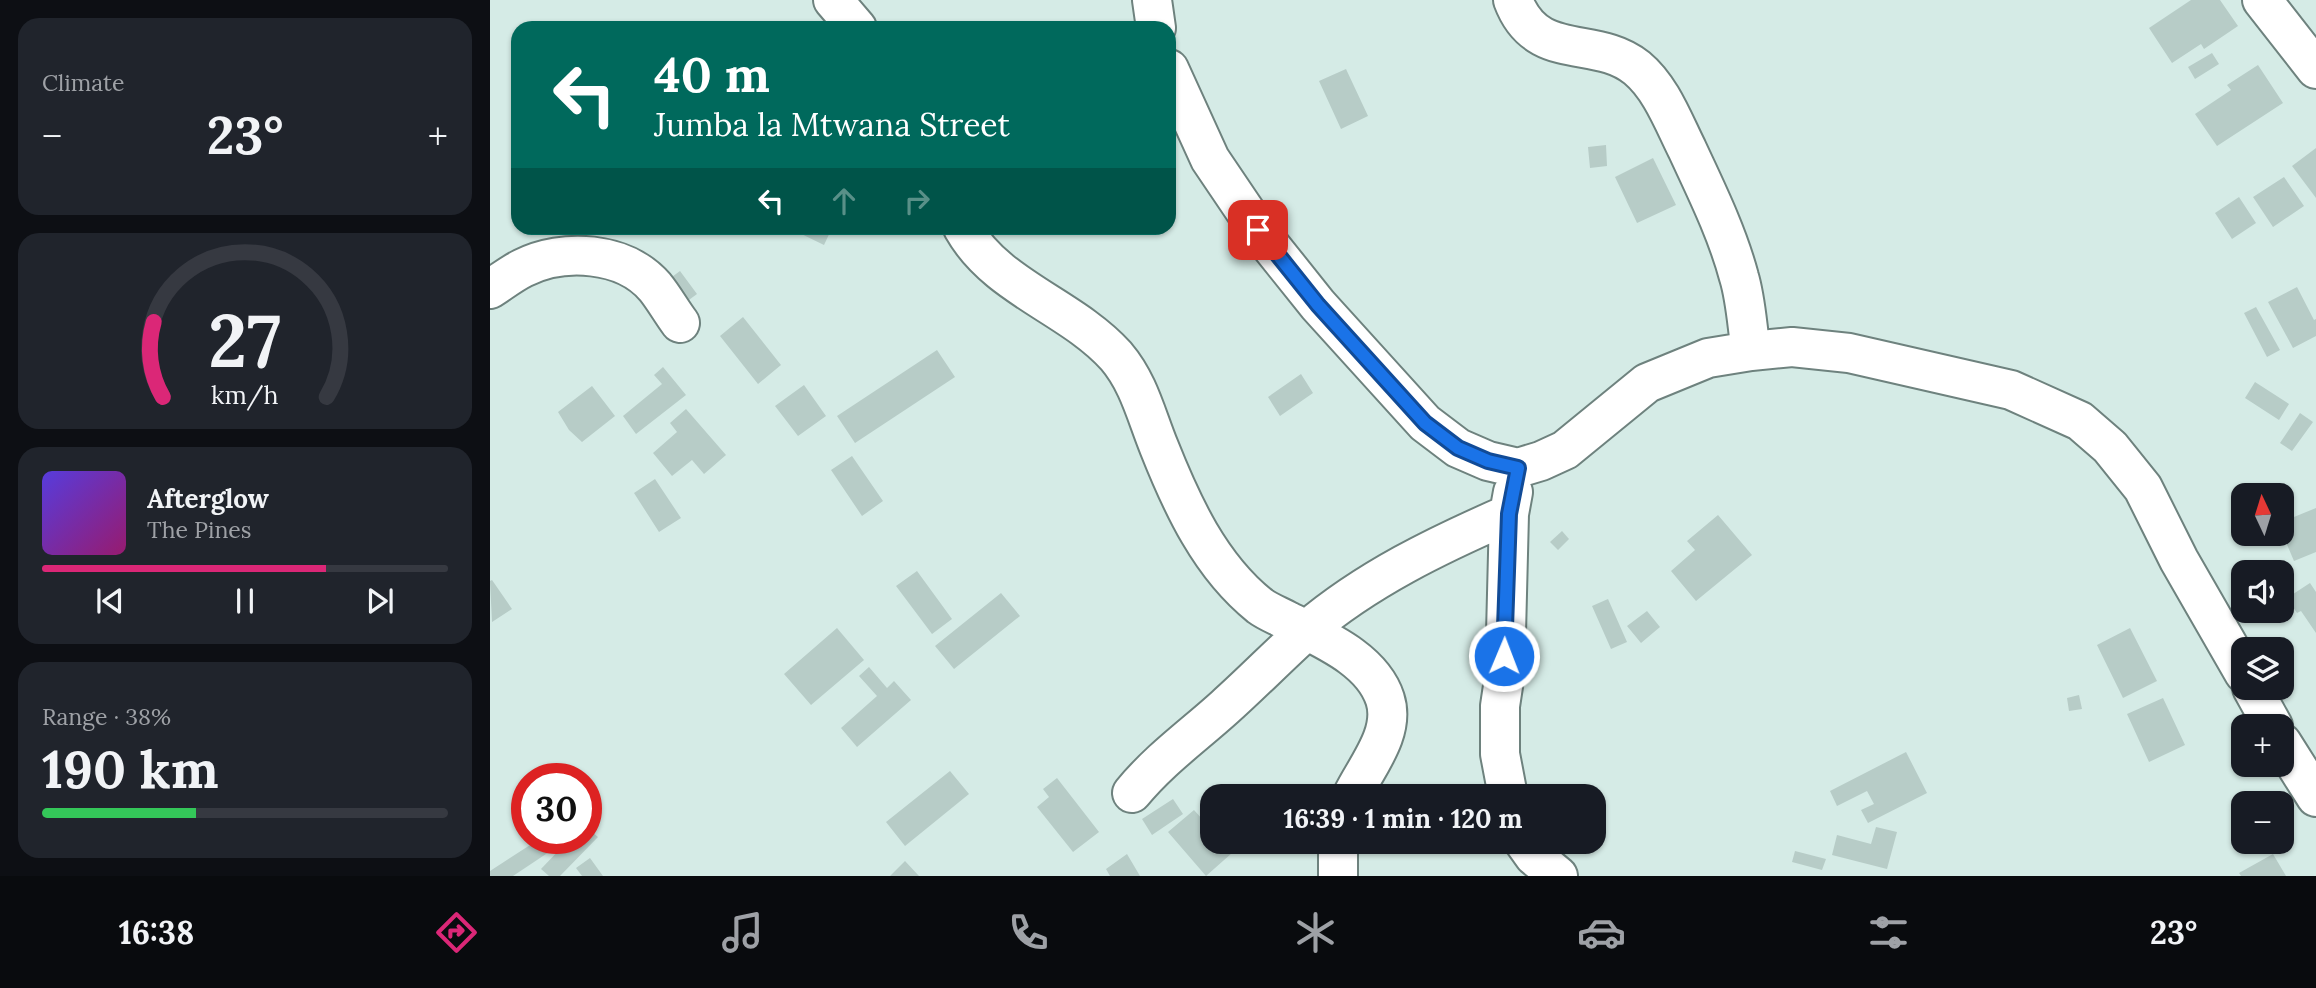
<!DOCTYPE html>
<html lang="en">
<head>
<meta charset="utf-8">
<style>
  :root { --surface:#171b24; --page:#20242c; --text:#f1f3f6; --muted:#9ea1a6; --line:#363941; --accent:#db2777 }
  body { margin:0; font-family:Lora,serif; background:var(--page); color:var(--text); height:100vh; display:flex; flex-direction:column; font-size:26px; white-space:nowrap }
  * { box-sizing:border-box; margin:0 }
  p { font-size:23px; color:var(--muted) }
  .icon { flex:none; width:38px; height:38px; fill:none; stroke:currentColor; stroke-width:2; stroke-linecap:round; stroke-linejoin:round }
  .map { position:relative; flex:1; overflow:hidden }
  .side { display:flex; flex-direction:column; gap:18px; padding:18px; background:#0d0f14; width:490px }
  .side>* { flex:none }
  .guide { position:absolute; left:21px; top:21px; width:665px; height:214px; border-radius:21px; box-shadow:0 2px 5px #0004; background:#00695c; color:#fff; overflow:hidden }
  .needle { width:46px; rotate:356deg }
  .buttons { position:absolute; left:1741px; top:483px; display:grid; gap:14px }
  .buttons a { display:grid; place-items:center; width:63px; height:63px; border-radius:14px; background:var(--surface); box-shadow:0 2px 5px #0004; font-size:35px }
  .speed { position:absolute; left:21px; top:763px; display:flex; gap:14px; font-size:35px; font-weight:700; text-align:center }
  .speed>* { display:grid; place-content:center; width:91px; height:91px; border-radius:50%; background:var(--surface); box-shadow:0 2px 5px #0004; line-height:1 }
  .speed .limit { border:10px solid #d22; background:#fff; color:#111 }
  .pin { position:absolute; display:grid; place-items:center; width:60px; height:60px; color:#fff; margin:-30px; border-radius:14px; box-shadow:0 4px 10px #0006 }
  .me { position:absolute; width:77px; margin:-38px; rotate:1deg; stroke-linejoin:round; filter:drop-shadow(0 0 5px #0008) }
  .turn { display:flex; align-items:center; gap:24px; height:147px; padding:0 28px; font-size:32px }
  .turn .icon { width:91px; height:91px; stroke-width:2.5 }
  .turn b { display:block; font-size:49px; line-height:60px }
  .lanes { display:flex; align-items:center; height:66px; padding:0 28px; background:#0003; justify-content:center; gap:35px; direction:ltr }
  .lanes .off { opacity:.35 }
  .big { font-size:52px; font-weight:800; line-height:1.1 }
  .side .widget { flex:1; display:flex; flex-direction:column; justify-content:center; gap:10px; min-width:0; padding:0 24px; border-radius:21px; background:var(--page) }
  .side .dial { align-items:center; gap:0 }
  .dial svg { height:182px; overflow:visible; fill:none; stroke:var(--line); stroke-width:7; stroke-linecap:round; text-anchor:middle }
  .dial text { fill:var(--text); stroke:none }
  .song { display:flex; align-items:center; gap:21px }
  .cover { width:84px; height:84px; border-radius:10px; background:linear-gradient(135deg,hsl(250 70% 55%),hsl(320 70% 35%)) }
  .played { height:7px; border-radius:4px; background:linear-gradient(90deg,var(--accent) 70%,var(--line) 70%) }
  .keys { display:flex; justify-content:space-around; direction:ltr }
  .heat { display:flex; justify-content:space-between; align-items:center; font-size:38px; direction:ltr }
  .charge { height:10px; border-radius:5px; background:linear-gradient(90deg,#34c759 38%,var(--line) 0) }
  .trip { position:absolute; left:710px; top:784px; width:406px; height:70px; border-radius:21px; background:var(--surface); box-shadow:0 2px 5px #0004; font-weight:800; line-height:70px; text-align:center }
  .tabs { display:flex; height:112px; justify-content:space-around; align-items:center; background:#090b0e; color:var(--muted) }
  .tabs .icon { width:49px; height:49px }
  .tabs .selected { color:var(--accent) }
  .tabs b { font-size:32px; color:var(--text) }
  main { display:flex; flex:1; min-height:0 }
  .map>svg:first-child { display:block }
  .building { fill:#b7ccc7 }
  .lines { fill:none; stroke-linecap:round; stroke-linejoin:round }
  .minor-casing { stroke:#6e827e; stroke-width:42 }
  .minor { stroke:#fff; stroke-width:38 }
  .route-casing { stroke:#114b97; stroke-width:18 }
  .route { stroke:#1a73e8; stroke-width:12 }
</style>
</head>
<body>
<main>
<section class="side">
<div class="widget"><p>Climate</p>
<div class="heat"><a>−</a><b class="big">23°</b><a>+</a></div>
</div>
<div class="widget dial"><svg viewBox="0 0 100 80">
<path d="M14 69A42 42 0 1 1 86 69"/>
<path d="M14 69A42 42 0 0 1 10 36" stroke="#db2777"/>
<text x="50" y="56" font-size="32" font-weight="700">27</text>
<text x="50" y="72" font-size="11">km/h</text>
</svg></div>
<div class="widget">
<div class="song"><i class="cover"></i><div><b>Afterglow</b><p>The Pines</p></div></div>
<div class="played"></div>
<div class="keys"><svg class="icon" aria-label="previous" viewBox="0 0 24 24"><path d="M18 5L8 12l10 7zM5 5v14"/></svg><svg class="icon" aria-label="pause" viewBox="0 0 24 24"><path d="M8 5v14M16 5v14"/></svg><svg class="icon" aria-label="next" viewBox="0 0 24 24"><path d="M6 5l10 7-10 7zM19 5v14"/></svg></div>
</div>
<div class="widget"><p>Range · 38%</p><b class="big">190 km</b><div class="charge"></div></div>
</section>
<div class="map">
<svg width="1826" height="876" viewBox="0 0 1826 876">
  <rect width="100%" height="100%" fill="#d5ebe6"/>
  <path class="building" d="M 1701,0 L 1730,0 L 1748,26 L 1714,49 L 1711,44 L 1682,63 L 1659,28 Z
    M 1722,53 L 1729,64 L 1705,79 L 1698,67 Z
    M 1768,65 L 1793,103 L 1727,146 L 1705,114 L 1741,90 L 1737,85 Z
    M 856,69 L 878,116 L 851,129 L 829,81 Z
    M 1116,145 L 1117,166 L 1100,168 L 1098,147 Z
    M 1826,148 L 1826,198 L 1802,166 Z
    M 1163,158 L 1186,205 L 1147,223 L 1125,177 Z
    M 1794,177 L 1814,206 L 1783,227 L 1763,197 Z
    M 1749,197 L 1766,223 L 1742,239 L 1725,213 Z
    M 299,228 L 342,228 L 334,245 Z
    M 190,271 L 207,294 L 188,308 L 171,285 Z
    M 1807,287 L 1824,320 L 1826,319 L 1826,336 L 1803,348 L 1778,302 Z
    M 1766,307 L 1790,350 L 1777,357 L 1754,313 Z
    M 253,317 L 291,365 L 268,384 L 230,336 Z
    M 447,350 L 465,377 L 365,443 L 347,416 Z
    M 173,367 L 196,395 L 146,434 L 133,416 L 172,384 L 164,375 Z
    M 811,374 L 823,393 L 790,416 L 778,397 Z
    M 1765,382 L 1799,404 L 1789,420 L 1755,398 Z
    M 314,385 L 336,416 L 308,436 L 285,406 Z
    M 102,386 L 125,416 L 92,442 L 79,430 L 68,412 Z
    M 196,409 L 236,455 L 214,474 L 202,460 L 182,476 L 163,453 L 187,432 L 180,423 Z
    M 1810,413 L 1823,422 L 1802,451 L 1790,443 Z
    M 362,456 L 393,501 L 372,516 L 341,470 Z
    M 165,479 L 191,518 L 169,532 L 144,493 Z
    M 1826,508 L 1826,552 L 1804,561 L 1792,533 L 1792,522 Z
    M 1228,515 L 1262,555 L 1206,601 L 1181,571 L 1205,550 L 1197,541 Z
    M 1072,531 L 1079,539 L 1068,550 L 1060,542 Z
    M 427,571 L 462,619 L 442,634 L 406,586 Z
    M 2,580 L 22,609 L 2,622 L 0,581 Z
    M 1820,583 L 1826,592 L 1826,633 L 1811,611 L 1807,613 L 1797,598 Z
    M 511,593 L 530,616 L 464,669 L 445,646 Z
    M 1118,599 L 1137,642 L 1121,649 L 1102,606 Z
    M 1157,611 L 1170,627 L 1151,643 L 1137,626 Z
    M 347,628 L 374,660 L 321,705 L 294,674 Z
    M 1640,628 L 1667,681 L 1633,698 L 1607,645 Z
    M 379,667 L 397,688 L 404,681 L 421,700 L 367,747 L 351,728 L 387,696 L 369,676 Z
    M 1589,695 L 1592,709 L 1579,711 L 1577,698 Z
    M 1673,698 L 1695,745 L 1659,762 L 1637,714 Z
    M 1416,752 L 1437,793 L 1378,823 L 1371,810 L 1384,804 L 1377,791 L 1347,806 L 1340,791 Z
    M 460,771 L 479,794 L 415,846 L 396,822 Z
    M 567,778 L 609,832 L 583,852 L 547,807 L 559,797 L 553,789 Z
    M 683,799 L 693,814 L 662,835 L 652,819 Z
    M 704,810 L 723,831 L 723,842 L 732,842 L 742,853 L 716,876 L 678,832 Z
    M 96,827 L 108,837 L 70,876 L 59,876 L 51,869 L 71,848 L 62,838 L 96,838 Z
    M 1386,827 L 1407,832 L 1397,869 L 1342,855 L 1347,835 L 1381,844 Z
    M 51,838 L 58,838 L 65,848 L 23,876 L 0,876 L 0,871 Z
    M 1305,851 L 1336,859 L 1332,870 L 1302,862 Z
    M 637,854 L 650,876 L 620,876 L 616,869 Z
    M 1783,854 L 1796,876 L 1751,876 L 1749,873 Z
    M 100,858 L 113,876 L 92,876 L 86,868 Z
    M 415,861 L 429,876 L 400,876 Z"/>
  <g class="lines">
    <g class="minor-casing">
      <path id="minor" d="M 343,0 L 367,28
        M 662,0 L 666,28
        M 1023,0 C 1047,64 1105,34 1147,68 C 1171,88 1183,121 1197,149 C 1216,190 1237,232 1249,277 C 1256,300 1257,326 1261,351
        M 1772,0 L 1826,69
        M 679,69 L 720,159 L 768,230 L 828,305 L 935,423 L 968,448 L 998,461 L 1028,468 L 1051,461 L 1075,450 L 1157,383 L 1218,358 L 1261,351 L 1302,347 L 1359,353 L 1521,390 L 1590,421 L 1620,447 L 1653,488 L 1689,560 L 1754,673
        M 473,228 C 507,288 581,306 626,356 C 649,383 656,415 669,447 C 692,505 720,566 770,606 C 778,612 789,616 798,621 C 833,639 882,659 895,699 C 906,733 876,767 862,796
        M 0,289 C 11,282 21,274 33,268 C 73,248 134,251 165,287 C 174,298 181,311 190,323
        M 1762,688 L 1783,726
        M 1792,743 L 1826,797
        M 642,793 C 670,759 703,736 735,707 C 763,682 789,655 817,630 C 877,579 948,545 1019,514
        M 1018,796 L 1010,754 L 1010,706 L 1015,673 L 1019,514 L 1023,492
        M 1034,842 L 1044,856 L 1068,876
        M 848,876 L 848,842"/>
    </g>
    <use href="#minor" class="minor"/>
  </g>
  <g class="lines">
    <g class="route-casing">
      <path id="route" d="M 768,230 L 828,305 L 935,423 L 968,448 L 998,461 L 1028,468 L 1019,514 L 1014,656"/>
    </g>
    <use href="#route" class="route"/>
  </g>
</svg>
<div class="buttons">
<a><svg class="needle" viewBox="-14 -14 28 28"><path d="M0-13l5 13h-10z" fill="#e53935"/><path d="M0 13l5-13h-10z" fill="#9ea1a6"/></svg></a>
<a><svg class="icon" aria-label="sound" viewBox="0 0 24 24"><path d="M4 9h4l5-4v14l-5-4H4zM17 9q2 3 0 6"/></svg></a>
<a><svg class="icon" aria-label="layers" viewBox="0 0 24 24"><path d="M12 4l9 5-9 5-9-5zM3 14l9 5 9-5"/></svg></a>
<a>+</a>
<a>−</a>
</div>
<div class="speed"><div class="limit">30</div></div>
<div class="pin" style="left:768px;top:230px;background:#d93025"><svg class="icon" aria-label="arrive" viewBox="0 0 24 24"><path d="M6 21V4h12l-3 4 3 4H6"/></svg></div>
<svg class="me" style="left:1014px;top:656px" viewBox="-20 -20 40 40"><circle r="17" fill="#1a73e8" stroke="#fff" stroke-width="3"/><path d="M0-11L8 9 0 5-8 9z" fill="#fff"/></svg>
<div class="trip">16:39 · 1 min · 120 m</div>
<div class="guide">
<div class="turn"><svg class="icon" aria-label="left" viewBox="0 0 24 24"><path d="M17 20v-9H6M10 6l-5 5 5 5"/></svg><div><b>40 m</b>Jumba la Mtwana Street</div></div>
<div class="lanes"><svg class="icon" aria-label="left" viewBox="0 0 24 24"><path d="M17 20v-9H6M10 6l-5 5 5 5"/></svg><svg class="icon off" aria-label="ahead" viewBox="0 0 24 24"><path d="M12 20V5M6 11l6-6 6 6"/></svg><svg class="icon off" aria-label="right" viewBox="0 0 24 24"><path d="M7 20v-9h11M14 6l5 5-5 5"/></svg></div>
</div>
</div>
</main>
<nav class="tabs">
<b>16:38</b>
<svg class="icon selected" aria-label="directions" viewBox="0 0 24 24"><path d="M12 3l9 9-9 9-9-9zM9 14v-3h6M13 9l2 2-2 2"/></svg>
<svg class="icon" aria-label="music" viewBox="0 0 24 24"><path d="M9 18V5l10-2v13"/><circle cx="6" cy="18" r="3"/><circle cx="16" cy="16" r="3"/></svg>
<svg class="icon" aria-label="phone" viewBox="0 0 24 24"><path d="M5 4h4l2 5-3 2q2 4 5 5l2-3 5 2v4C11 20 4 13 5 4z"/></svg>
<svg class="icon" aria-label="climate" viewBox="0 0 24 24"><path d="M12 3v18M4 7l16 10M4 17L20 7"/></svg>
<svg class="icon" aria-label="car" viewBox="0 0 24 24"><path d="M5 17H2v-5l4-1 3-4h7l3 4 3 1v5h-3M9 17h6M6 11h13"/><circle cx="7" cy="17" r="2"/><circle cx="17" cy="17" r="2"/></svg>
<svg class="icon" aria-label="filters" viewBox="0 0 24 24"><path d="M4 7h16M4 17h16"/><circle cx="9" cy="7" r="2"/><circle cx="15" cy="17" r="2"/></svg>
<b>23°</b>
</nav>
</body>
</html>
